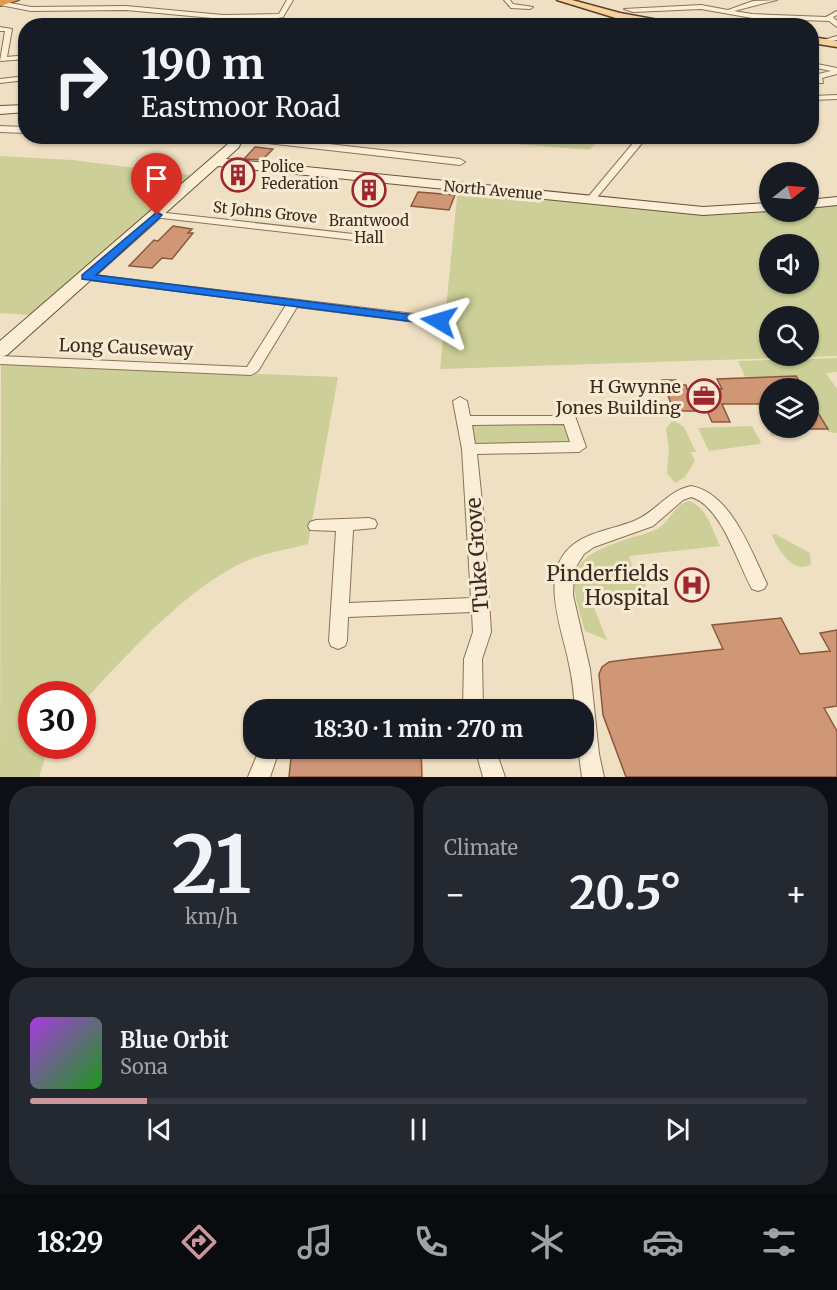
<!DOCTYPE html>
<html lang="en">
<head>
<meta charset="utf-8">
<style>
  :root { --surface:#171b24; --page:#242831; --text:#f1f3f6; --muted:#9ea1a6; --line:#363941; --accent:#cc979c }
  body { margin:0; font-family:Merriweather,serif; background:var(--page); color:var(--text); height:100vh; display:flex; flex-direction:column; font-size:22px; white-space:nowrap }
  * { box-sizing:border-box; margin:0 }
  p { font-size:20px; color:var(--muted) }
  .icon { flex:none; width:33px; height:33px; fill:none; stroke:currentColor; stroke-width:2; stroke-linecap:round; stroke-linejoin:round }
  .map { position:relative; height:777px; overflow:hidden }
  .side { display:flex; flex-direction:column; gap:9px; padding:9px; background:#0d0f14; flex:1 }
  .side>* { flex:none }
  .banner { position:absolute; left:18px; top:18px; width:801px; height:126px; border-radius:24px; box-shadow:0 2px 4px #0004; background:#171b24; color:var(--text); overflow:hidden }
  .needle { width:39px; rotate:73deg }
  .controls { position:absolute; left:759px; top:162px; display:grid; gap:12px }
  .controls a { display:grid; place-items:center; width:60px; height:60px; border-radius:50%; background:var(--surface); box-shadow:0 2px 4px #0004; font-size:30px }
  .speed { position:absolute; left:18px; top:681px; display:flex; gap:12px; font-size:30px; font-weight:700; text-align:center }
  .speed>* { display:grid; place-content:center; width:78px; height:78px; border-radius:50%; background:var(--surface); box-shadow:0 2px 4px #0004; line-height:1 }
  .speed .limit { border:9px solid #d22; background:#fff; color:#111 }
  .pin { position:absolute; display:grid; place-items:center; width:51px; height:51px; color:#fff; margin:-62px -26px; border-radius:50% 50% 50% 0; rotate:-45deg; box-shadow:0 0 6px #0007 }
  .pin .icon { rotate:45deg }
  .me { position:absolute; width:66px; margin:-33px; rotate:277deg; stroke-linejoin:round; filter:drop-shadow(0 0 4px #0008) }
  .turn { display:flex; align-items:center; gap:21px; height:126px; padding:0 24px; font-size:27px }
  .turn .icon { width:78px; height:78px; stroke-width:2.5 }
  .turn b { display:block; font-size:42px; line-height:51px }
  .big { font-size:45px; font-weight:700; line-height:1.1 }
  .side .tile { flex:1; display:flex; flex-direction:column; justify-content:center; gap:9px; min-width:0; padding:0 21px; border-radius:24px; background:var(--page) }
  .side .dial { align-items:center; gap:0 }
  .dial b { font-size:78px; line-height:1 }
  .song { display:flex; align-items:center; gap:18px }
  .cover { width:72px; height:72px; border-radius:9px; background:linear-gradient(135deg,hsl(280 70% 55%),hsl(120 70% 35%)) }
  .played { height:6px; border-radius:3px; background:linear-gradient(90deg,var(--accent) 15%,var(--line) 15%) }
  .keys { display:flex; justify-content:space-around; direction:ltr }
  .heat { display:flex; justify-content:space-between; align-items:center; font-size:33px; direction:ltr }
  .side .tiles { flex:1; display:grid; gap:9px; grid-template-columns:1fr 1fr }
  .tile:last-child { grid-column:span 2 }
  .trip { position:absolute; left:243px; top:699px; width:351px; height:60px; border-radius:24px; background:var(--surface); box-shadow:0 2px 4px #0004; font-weight:700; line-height:60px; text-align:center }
  .menu { display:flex; height:96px; justify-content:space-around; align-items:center; background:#090b0e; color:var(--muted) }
  .menu .icon { width:42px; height:42px }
  .menu .active { color:var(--accent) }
  .menu b { font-size:27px; color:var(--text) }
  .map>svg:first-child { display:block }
  .green { fill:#cccf97; fill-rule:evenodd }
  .building { fill:#d09777; stroke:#8c583d; stroke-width:1.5 }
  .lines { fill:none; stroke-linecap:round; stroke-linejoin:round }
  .street-casing { stroke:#8c7159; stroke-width:2 }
  .secondary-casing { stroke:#6e523c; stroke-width:2 }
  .primary-casing { stroke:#5a3f2d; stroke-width:3 }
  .highway-casing { stroke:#5a3f2d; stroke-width:2 }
  .street { fill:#faeed7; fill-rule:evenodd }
  .secondary { fill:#faeed7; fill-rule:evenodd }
  .primary { fill:#f5d39a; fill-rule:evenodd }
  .highway { fill:#e49950; fill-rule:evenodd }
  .route { fill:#1a73e8; stroke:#114b97; stroke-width:1.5 }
  .labels { text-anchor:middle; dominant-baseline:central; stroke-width:6; stroke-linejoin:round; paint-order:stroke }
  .far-poi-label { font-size:15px; fill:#3b2a1e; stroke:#f7ebd4; text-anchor:start }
  .far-street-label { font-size:15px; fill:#3b2a1e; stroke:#f7ebd4 }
  .street-label { font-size:18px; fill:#3b2a1e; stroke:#f7ebd4 }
  .poi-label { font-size:18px; fill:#3b2a1e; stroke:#f7ebd4; text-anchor:end }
  .near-street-label { font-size:21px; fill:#3b2a1e; stroke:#f7ebd4 }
  .near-poi-label { font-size:21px; fill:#3b2a1e; stroke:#f7ebd4; text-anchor:end }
</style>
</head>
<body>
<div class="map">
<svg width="837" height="777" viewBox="0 0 837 777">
  <rect width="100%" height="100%" fill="#f0e0c3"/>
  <path class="green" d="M 482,137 L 482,136 L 600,137 L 590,150 L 480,141 Z
    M 0,156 L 72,160 L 199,176 L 42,316 L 0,313 Z
    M 458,187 L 701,214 L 724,215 L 769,210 L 808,212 L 809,207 L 837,204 L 837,356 L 440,369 ZM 770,244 L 808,244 L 808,284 L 770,284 ZM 770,316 L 808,316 L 808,356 L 770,356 Z
    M 837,358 L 837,372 L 826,373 L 837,389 L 837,433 L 828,432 L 809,398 L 808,388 L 803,388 L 796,376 L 750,377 L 769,413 L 770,428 L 796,429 L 800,435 L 771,436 L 738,361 Z
    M 1,364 L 338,377 L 308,544 C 288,549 265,553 246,561 C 186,588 127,655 83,702 L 82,694 L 32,694 L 32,746 L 49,746 L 39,777 L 0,777 Z
    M 570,419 L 579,447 L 469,449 L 465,421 Z
    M 675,421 L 684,427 L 696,452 L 691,452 L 695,461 L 685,477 L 675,483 L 667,473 L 669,449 L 666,429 L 671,422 Z
    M 752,426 L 761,442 L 759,444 L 709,451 L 698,428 Z
    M 689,501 C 707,507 712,530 720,546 L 629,556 L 634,572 L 640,572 L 647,589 L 590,598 L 607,640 L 585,631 C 581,615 574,597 574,581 C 575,548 631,540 655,530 C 669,524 674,504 689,501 Z
    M 775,534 L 810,553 L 811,564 C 794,576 777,548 772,535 Z"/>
  <path class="building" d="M 255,147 L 273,149 L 262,160 L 244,159 Z
    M 233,170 L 251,172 L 243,180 L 224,178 Z
    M 418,192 L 455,195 L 449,210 L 411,206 Z
    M 173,226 L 192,229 L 188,233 L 193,233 L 172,259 L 162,258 L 152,268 L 129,266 L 154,240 L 158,241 Z
    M 796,376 L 804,388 L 770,388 L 770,404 L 722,404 L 730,422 L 712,422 L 707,411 L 674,411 L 662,380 L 676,380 L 678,385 L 686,385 L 687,389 L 722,389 L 717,379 Z
    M 808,397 L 828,429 L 808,429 Z
    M 781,618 L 800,654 L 830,651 L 820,633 L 837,630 L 837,706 L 824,708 L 837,731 L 837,777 L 626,777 L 603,715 L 599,674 L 602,667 L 609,662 L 631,659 L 723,649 L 712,625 Z
    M 292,748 L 421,748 L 422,777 L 289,777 Z"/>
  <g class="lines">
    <g class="street-casing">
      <path id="street" d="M 287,0 L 293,0 L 283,17 L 267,20 L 223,19 L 126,10 L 31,11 L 0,5 L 0,1 L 31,7 L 126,6 L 223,15 L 279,14 Z
        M 504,0 L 510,0 L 513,4 L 533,7 L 530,9 L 511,8 Z
        M 777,0 L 734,11 L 752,14 L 826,17 L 837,11 L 837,15 L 833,17 L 837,21 L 837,27 L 829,21 L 752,18 L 701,9 L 633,12 L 624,9 L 701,5 L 728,10 L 753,1 Z
        M 0,27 L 12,29 L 7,57 L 26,55 L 26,59 L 0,61 L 5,31 L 0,31 Z
        M 837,36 L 837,40 L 823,43 L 820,41 Z
        M 812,63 L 837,68 L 837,74 L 822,78 L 823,83 L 817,83 L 814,75 L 831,71 L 812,67 Z
        M 26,76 L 26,80 L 0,83 L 0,79 Z
        M 837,95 L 837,99 L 812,100 L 812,96 Z
        M 0,126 L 26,127 L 26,133 L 0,132 Z
        M 259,136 L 460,159 L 465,162 L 460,165 L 241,140 L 237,137 Z
        M 639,136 L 648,136 L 594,201 L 588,201 L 588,197 Z
        M 157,212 L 371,236 L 376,239 L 371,242 L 153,217 L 153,213 Z
        M 86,274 L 439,317 L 445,321 L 439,325 L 297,307 L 258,371 L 251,375 L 0,364 L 0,356 L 247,367 L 286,305 L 82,279 L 82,275 Z
        M 460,397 L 467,401 L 470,416 L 575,416 L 586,447 L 579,452 L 477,454 L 484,521 L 491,632 L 482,659 L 483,710 L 463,710 L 464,659 L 473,632 L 472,612 L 348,617 L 347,641 L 345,646 L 338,649 L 331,646 L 329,641 L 336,531 L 310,530 L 308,526 L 310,522 L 316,520 L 369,518 L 375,520 L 377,524 L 375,528 L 353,530 L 349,603 L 471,598 L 462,449 L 453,401 ZM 564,424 L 570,442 L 475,444 L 472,425 Z
        M 691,486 C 731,493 751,551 767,584 L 764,589 L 758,591 L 752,589 C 738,564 721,505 691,497 L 683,500 L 653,526 L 594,547 L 584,554 L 574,570 L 573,595 L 590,669 L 599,754 L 604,777 L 582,777 L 578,748 L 584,748 L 584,710 L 575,710 C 574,696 573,682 570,669 C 564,632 536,572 574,544 C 592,531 614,529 634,521 C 656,512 667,491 691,486 Z
        M 260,748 L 280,748 L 270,777 L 248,777 Z
        M 475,748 L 495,748 L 505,777 L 483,777 Z"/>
    </g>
    <g class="secondary-casing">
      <path id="secondary" d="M 26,105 L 26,112 L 0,114 L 0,106 Z
        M 224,136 L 241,136 L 242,139 L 239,147 L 226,159 L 703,207 L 770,203 L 770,211 L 703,215 L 218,166 L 7,355 L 0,357 L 0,341 L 229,143 Z
        M 837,197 L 837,205 L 808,208 L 808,200 Z"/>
    </g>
    <g class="primary-casing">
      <path id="primary" d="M 557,0 L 572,0 L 620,13 L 691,26 L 663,26 L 619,19 Z
        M 812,37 L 837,41 L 837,47 L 812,43 Z"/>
    </g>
    <g class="highway-casing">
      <path id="highway" d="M 0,0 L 19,0 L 0,6 Z"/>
    </g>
    <use href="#street" class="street"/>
    <use href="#secondary" class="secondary"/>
    <use href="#primary" class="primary"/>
    <use href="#highway" class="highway"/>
  </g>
  <path class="route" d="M 157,212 L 162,215 L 160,217 L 96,275 L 439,318 L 445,321 L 439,325 L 82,279 L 82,275 Z"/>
  <defs>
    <g id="building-ring" transform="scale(1.725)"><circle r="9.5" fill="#f7ebd4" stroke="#9e262e" stroke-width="1.5"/><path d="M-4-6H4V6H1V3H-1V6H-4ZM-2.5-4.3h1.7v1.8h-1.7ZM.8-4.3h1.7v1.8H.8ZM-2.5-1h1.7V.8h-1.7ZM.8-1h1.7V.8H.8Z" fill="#9e262e"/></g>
    <g id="office-ring" transform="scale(1.725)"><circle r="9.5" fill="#f7ebd4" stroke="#9e262e" stroke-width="1.5"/><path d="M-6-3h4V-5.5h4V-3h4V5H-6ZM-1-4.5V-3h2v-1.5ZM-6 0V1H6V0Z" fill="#9e262e"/></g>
    <g id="hospital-ring" transform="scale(1.725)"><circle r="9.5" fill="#f7ebd4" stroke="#9e262e" stroke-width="1.5"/><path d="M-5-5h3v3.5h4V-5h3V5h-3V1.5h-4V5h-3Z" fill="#9e262e"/></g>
  </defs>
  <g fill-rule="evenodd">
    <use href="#building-ring" x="238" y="175"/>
    <use href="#building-ring" x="369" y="190"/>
    <use href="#office-ring" x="704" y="396"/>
    <use href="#hospital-ring" x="692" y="585"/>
  </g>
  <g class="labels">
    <g class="far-poi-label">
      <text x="261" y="166">Police<tspan x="261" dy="17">Federation</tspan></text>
      <text x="369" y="220" text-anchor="middle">Brantwood<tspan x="369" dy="17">Hall</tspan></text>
    </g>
    <g class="far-street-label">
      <text transform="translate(493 190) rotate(5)">North Avenue</text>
      <text transform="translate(265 212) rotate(6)">St Johns Grove</text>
    </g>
    <g class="street-label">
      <text transform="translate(126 347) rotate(2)">Long Causeway</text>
    </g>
    <g class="poi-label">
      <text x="681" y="386">H Gwynne<tspan x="681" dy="21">Jones Building</tspan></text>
    </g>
    <g class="near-street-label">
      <text transform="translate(477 555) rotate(-94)">Tuke Grove</text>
    </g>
    <g class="near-poi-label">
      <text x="669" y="573">Pinderfields<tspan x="669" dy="24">Hospital</tspan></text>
    </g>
  </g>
</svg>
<div class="controls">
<a><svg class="needle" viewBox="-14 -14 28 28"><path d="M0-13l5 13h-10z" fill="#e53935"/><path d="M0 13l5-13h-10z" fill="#9ea1a6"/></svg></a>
<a><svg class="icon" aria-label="sound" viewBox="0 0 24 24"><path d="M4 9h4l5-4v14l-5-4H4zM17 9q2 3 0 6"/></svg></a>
<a><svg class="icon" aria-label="search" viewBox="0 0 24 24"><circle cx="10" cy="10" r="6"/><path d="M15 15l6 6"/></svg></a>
<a><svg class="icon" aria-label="layers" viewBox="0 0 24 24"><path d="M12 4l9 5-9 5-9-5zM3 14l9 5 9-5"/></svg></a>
</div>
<div class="speed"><div class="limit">30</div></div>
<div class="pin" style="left:157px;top:215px;background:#d93025"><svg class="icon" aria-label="arrive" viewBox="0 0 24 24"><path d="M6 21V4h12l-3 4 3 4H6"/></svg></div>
<svg class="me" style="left:439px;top:321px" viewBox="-20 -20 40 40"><path d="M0-17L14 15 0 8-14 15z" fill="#1a73e8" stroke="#fff" stroke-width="4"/></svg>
<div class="trip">18:30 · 1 min · 270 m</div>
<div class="banner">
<div class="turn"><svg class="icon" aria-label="right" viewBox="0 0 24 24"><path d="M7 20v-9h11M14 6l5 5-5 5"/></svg><div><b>190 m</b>Eastmoor Road</div></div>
</div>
</div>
<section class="side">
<div class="tiles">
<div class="tile dial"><b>21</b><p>km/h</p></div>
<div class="tile"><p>Climate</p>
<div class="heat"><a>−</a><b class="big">20.5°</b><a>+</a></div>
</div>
<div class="tile">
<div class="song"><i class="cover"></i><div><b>Blue Orbit</b><p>Sona</p></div></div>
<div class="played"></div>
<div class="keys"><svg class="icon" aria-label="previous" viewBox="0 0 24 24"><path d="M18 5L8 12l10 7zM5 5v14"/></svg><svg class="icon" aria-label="pause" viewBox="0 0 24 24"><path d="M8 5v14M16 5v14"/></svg><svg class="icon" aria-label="next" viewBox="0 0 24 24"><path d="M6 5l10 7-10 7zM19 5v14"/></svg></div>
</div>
</div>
</section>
<nav class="menu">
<b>18:29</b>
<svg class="icon active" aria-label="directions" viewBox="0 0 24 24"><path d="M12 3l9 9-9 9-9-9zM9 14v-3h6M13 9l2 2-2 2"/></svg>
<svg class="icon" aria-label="music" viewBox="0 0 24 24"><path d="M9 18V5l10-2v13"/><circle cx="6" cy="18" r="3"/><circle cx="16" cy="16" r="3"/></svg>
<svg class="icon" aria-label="phone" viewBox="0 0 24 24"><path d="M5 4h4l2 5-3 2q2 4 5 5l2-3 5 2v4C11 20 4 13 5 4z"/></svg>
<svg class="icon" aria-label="climate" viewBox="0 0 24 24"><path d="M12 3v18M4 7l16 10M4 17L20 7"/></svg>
<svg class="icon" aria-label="car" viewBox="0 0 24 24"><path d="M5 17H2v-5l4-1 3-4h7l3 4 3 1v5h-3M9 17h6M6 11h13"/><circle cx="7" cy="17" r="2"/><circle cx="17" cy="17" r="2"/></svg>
<svg class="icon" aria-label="filters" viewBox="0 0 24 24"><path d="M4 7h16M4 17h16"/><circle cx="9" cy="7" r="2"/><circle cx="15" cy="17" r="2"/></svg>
</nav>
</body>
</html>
